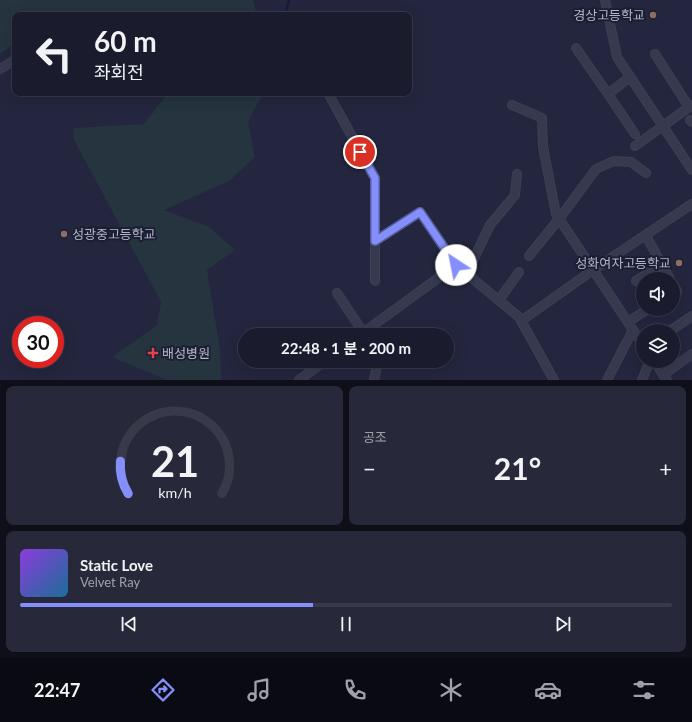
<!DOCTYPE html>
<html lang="ko">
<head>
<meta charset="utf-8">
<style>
  :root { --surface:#1a1c2e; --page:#27293a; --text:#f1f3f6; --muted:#9fa1aa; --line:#383a4a; --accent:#858ffc }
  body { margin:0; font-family:Lato,"Noto Sans KR",sans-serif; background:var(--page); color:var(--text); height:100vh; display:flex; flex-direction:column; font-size:15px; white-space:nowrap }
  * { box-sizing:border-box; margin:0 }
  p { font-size:13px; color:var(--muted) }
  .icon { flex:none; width:22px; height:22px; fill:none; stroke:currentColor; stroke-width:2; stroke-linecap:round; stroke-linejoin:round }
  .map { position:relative; height:380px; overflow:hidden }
  .details { display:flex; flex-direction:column; gap:6px; padding:6px; background:#0e0f19; flex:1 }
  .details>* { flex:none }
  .top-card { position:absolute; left:12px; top:12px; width:400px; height:84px; border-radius:8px; box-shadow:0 4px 16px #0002,0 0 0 1px var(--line); background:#1a1c2e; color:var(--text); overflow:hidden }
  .fabs { position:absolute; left:636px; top:272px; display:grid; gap:8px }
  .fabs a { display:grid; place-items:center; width:44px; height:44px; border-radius:50%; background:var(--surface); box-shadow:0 4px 16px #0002,0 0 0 1px var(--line); font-size:20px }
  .speed { position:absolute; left:12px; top:316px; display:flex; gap:8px; font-size:20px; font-weight:700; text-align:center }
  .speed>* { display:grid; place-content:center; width:52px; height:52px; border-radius:50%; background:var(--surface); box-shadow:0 4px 16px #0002,0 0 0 1px var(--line); line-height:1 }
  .speed .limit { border:6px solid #d22; background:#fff; color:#111 }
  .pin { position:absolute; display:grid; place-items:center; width:34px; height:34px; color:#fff; margin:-17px; border:2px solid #fff; border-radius:50%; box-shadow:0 1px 4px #0007 }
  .me { position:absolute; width:44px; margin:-22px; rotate:326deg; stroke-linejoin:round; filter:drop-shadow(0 0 3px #0008) }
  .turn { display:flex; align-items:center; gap:14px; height:84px; padding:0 16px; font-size:18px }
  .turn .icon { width:52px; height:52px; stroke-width:2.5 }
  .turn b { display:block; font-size:28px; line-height:34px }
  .big { font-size:30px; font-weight:700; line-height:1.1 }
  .details .card { flex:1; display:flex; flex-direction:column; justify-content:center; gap:6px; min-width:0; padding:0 14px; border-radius:8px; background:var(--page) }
  .details .dial { align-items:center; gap:0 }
  .dial svg { height:104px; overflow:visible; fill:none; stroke:var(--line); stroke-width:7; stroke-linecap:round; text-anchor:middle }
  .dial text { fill:var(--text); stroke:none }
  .song { display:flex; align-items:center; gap:12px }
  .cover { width:48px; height:48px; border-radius:6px; background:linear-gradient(135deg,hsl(270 70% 55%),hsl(200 70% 35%)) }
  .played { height:4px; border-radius:2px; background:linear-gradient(90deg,var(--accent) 45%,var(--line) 45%) }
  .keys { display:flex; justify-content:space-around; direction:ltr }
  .heat { display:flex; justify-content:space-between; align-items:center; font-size:22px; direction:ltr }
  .details .tiles { flex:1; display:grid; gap:6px; grid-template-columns:1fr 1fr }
  .card:last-child { grid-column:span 2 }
  .trip { position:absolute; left:238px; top:328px; width:216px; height:40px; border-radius:20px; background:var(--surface); box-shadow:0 4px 16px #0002,0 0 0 1px var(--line); font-weight:700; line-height:40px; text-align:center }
  .dock { display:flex; height:64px; justify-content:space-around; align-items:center; background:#0a0b12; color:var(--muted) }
  .dock .icon { width:28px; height:28px }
  .dock .active { color:var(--accent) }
  .dock b { font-size:18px; color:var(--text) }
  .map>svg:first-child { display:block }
  .green { fill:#25343f }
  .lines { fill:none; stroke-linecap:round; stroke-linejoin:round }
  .stream { stroke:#151a3d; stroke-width:2 }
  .minor-casing { stroke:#3d4054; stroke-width:10 }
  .minor { stroke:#37394e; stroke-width:8 }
  .route-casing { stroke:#565da4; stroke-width:10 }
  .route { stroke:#858ffc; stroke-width:7 }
  .education-dot { fill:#8d6e63; stroke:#1c1f33; stroke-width:1.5 }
  .health-dot { fill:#e0444e; stroke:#1c1f33; stroke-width:1.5 }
  .labels { text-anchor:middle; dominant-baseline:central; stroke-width:4; stroke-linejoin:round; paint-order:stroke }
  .poi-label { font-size:13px; fill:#b3b5c9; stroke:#1c1f33; text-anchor:end }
</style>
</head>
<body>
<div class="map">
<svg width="692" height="380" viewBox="0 0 692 380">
  <rect width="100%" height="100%" fill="#23263e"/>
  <path class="green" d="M 0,0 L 253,0 L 257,15 L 125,15 L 115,12 L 97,15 L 15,15 L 15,43 L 0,54 Z
    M 168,93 L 263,93 L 248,122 L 255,157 L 229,181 L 164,210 L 209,227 L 235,250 L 207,270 L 220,349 L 221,380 L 167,380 L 112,357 L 157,325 L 161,302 L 73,138 L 74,128 L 144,124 Z"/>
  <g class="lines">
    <path class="stream" d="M 285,15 L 289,0"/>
    <g class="minor-casing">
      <path id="minor" d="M 605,0 L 617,57 L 692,170
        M 576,48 L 608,94
        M 655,54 L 689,107
        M 0,69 L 15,60
        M 630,77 L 608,94 L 635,134
        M 328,93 L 375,178 L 375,281
        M 512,105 L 542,118 L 543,147 L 556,214 L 643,345
        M 690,120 L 692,122
        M 635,146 L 692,105
        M 646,236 L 670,279
        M 375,241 L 420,212 L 456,265 L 519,317 L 554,380
        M 529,256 L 559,219 L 596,169 L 614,161 L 631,162 L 646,173
        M 467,273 L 490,225 L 515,195 L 517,174
        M 636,281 L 662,264
        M 673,284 L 677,291 L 673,294
        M 337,293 L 365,335
        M 499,300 L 519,272
        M 521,321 L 593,270 L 692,204
        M 628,322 L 648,309
        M 670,331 L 692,316
        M 360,335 L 456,265
        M 654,361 L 667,380
        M 663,375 L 692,354
        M 299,380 L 325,361
        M 374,380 L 378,361
        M 607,380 L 633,330
        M 642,380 L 650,361"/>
    </g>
    <use href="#minor" class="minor"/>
  </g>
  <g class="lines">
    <g class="route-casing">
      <path id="route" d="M 360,152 L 375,178 L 375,241 L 420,212 L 456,265"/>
    </g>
    <use href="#route" class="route"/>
  </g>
  <g class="education-dot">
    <circle cx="653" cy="15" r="4"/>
    <circle cx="64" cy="234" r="4"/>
    <circle cx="679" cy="263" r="4"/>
  </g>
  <path class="health-dot" d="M151 347h4v4h4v4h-4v4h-4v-4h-4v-4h4z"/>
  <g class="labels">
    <g class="poi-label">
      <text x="645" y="15">경상고등학교</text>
      <text x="72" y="234" text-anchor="start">성광중고등학교</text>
      <text x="671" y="263">성화여자고등학교</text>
      <text x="162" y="353" text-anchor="start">배성병원</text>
    </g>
  </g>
</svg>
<div class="fabs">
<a><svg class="icon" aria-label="sound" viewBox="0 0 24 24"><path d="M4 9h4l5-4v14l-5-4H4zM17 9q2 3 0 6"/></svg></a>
<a><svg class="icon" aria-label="layers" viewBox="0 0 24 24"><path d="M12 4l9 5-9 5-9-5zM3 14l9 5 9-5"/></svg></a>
</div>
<div class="speed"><div class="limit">30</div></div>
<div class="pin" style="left:360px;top:152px;background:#d93025"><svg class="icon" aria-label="arrive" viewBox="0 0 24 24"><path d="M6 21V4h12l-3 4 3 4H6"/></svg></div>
<svg class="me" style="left:456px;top:265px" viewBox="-20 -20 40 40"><circle r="19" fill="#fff"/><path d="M0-13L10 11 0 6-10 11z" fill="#858ffc"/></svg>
<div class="trip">22:48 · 1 분 · 200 m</div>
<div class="top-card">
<div class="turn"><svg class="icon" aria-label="left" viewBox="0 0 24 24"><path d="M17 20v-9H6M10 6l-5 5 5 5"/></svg><div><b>60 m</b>좌회전</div></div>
</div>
</div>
<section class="details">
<div class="tiles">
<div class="card dial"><svg viewBox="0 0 100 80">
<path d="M14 69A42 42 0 1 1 86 69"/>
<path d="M14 69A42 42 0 0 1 8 44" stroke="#858ffc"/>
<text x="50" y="56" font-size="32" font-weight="700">21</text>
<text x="50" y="72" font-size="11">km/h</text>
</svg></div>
<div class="card"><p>공조</p>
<div class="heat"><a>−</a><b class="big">21°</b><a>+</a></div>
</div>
<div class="card">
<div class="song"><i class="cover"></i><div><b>Static Love</b><p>Velvet Ray</p></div></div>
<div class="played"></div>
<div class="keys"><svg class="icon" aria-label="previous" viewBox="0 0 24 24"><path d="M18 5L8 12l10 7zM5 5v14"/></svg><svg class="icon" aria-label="pause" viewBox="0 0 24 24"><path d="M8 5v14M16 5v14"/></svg><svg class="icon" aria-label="next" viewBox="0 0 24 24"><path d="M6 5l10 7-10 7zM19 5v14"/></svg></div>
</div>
</div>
</section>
<nav class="dock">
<b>22:47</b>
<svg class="icon active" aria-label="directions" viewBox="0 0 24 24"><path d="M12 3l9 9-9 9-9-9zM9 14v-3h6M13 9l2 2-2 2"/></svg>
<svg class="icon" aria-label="music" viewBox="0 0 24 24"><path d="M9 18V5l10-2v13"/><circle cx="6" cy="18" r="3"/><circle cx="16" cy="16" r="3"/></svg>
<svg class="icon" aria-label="phone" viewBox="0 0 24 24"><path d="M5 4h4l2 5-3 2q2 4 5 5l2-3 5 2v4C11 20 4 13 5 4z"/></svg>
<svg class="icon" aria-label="climate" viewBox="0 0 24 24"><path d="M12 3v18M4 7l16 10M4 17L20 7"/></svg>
<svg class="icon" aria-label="car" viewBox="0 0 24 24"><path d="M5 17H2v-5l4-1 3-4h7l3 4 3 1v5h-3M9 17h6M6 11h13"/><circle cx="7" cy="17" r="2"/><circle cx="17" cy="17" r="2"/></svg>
<svg class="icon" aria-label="filters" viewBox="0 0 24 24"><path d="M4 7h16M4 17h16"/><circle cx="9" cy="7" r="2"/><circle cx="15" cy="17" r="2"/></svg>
</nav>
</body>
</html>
